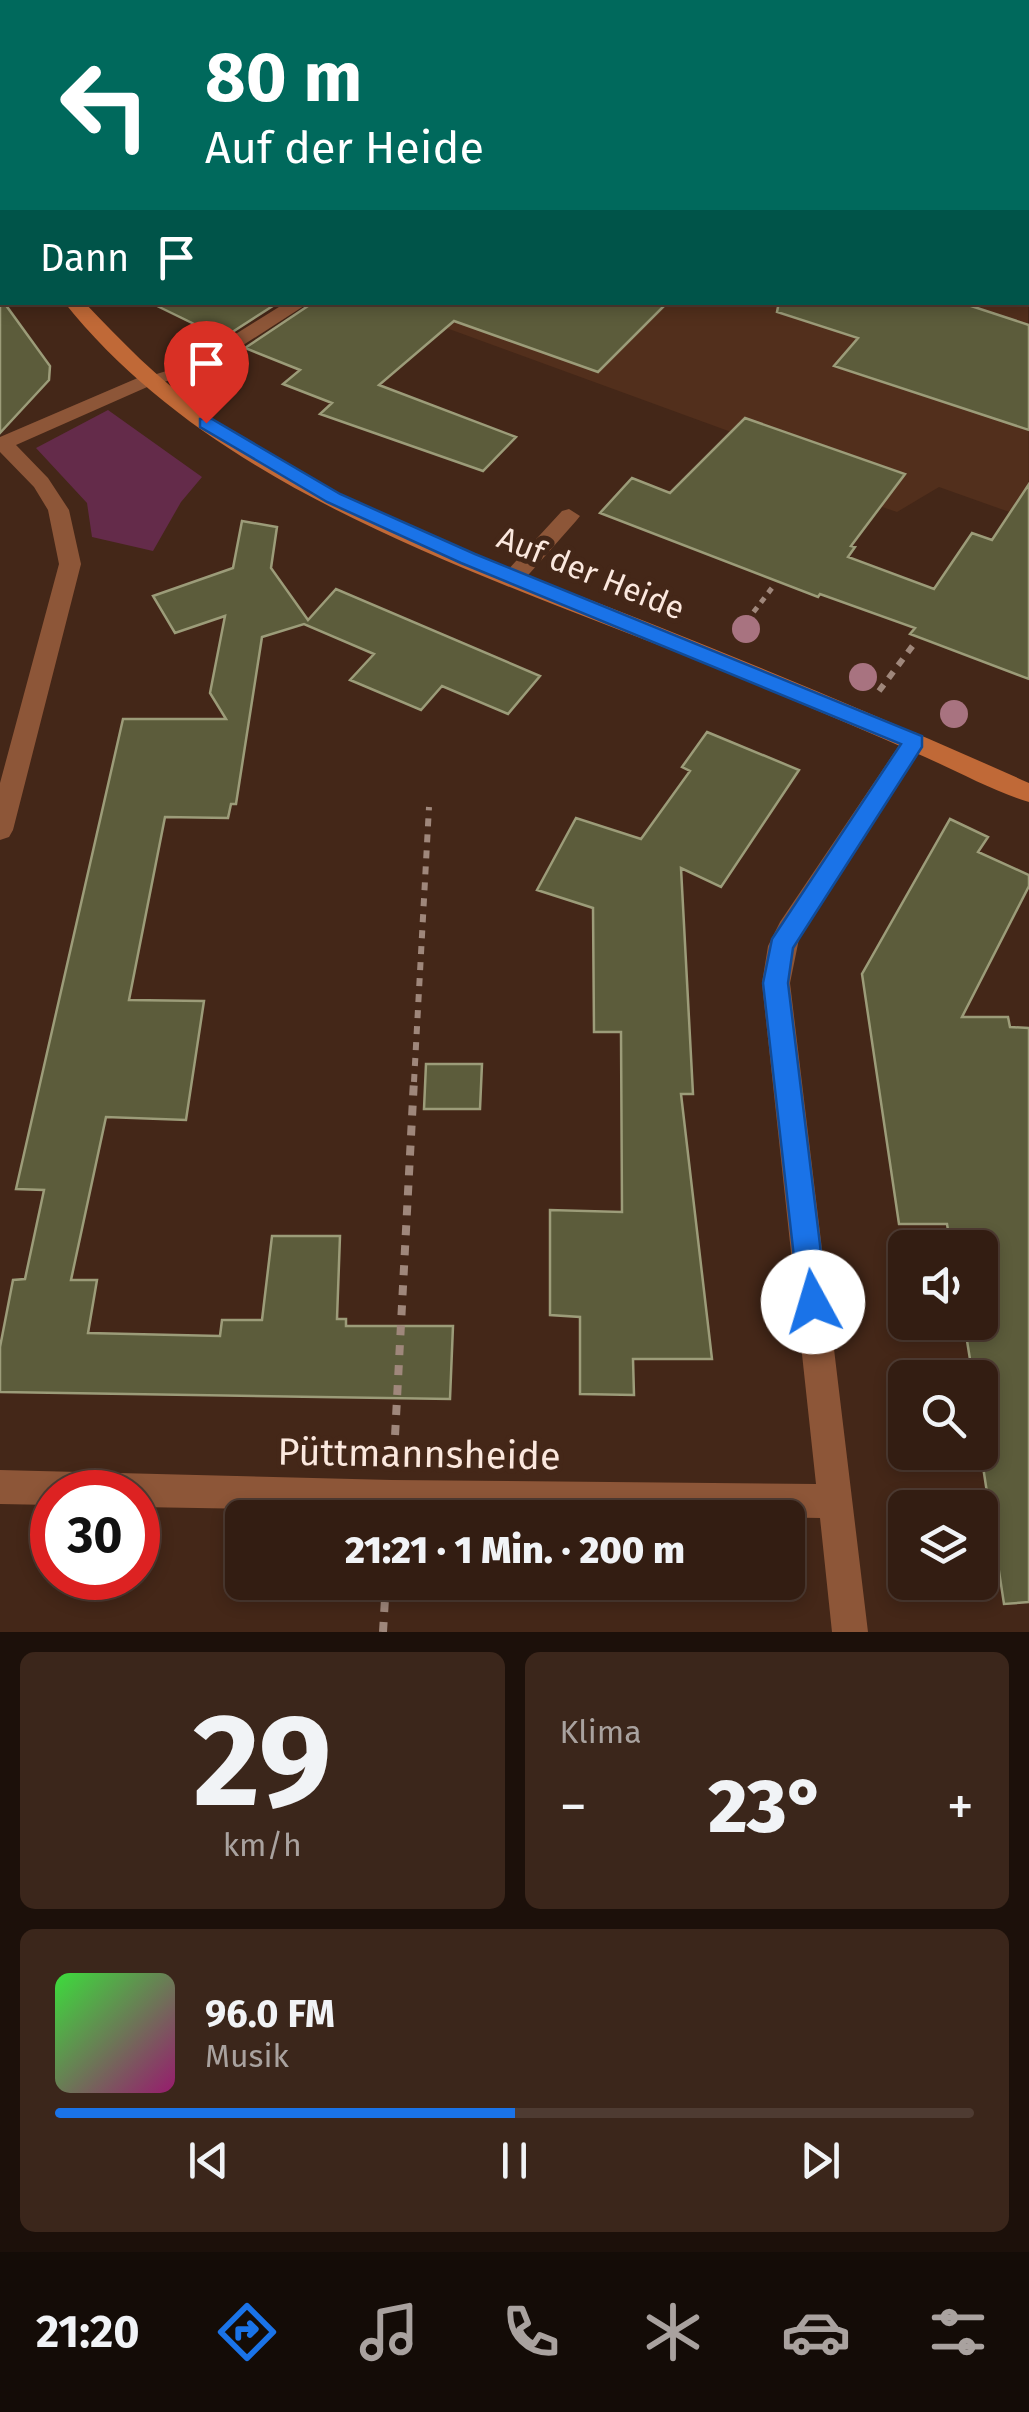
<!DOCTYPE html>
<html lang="de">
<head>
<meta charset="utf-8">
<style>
  :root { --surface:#331d12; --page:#3b261b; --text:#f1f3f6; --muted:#a9a29f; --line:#4e3b32; --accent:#1a73e8 }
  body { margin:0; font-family:"Fira Sans",sans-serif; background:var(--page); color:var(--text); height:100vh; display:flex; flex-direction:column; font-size:38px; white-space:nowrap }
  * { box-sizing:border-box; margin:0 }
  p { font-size:32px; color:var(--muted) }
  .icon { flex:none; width:55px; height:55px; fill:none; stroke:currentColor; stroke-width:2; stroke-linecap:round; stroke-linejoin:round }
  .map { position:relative; height:1632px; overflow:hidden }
  .panel { display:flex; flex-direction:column; gap:20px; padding:20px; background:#1c100a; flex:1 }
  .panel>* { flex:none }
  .guide { position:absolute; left:0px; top:0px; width:1030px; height:305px; box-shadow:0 5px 15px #0003,0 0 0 2px var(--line); background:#00695c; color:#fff; overflow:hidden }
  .fabs { position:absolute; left:888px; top:1230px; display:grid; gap:20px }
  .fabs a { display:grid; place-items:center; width:110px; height:110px; border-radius:15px; background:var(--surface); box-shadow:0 5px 15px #0003,0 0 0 2px var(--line); font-size:50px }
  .speed { position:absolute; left:30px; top:1470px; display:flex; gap:20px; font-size:50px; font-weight:700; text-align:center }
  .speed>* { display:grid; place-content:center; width:130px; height:130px; border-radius:50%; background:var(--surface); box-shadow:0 5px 15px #0003,0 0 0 2px var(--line); line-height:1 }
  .speed .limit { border:15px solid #d22; background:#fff; color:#111 }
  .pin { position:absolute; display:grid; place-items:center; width:85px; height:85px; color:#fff; margin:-102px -42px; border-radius:50% 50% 50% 0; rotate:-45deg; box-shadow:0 0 10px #0007 }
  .pin .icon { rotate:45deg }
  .me { position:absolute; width:110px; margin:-55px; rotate:354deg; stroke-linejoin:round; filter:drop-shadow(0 0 8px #0008) }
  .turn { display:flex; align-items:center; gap:35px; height:210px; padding:0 40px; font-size:45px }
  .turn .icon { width:130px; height:130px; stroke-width:2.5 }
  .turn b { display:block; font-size:70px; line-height:85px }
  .then { display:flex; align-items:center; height:95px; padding:0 40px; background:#0003; gap:20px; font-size:38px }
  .big { font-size:75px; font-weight:800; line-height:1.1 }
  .panel .tile { flex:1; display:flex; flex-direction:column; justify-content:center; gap:15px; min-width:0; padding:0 35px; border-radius:15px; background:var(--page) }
  .panel .dial { align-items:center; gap:0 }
  .dial b { font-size:130px; line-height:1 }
  .song { display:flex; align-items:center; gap:30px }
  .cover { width:120px; height:120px; border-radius:15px; background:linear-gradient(135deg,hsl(120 70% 55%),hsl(320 70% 35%)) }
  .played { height:10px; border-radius:5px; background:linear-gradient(90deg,var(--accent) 50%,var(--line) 50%) }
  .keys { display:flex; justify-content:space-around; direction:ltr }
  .heat { display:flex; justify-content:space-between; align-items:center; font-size:55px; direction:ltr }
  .panel .tiles { flex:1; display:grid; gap:20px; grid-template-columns:1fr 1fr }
  .tile:last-child { grid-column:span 2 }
  .trip { position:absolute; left:225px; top:1500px; width:580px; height:100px; border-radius:15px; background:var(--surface); box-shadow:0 5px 15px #0003,0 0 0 2px var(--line); font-weight:800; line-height:100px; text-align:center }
  .menu { display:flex; height:160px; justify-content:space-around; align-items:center; background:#140c07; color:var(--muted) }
  .menu .icon { width:70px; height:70px }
  .menu .active { color:var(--accent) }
  .menu b { font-size:45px; color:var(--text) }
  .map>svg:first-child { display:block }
  .built { fill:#522f1c }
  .green { fill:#642b4a }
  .building { fill:#5c5c3b; stroke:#9c9c79; stroke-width:2.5 }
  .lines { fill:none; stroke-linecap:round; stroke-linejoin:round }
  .path-far3 { stroke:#9f877b; stroke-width:4; stroke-dasharray:5 5; stroke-linecap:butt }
  .path-far2 { stroke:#9f877b; stroke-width:5; stroke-dasharray:6 6; stroke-linecap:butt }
  .path-far1 { stroke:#9f877b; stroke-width:6; stroke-dasharray:8 8; stroke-linecap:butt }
  .path { stroke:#9f877b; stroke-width:8; stroke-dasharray:10 10; stroke-linecap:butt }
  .service { fill:#8d5638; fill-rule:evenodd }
  .minor { fill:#8d5638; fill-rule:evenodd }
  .secondary { fill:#c06937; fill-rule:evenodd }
  .tree { fill:#a87380 }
  .route { fill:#1a73e8; stroke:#114b97; stroke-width:2.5 }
  .labels { text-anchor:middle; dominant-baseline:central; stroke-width:10; stroke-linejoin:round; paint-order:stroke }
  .street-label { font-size:32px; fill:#fbe8de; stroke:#442718 }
  .near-street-label { font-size:38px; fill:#fbe8de; stroke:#442718 }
</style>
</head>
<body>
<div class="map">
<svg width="1029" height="1632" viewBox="0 0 1029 1632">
  <rect width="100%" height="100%" fill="#442718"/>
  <path class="built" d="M 1028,299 L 1029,519 L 939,487 L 897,512 L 764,467 L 778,449 L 378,303 L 1028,302 Z"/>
  <path class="green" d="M 337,0 L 1029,0 L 1029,299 L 1028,2 Z
    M 108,410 L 202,477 L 181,502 L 153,551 L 92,537 L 87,503 L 36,448 Z"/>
  <path class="building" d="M 0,297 L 50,366 L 49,380 L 0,433 Z
    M 149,302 L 279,302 L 223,338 Z
    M 314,302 L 668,302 L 598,372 L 454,321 L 379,385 L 516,437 L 483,471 L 320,414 L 332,403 L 283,384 L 300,370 L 245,348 Z
    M 779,302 L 959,302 L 1029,325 L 1029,430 L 834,366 L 858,338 L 777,312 Z
    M 745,418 L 905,474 L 851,546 L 855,547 L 848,557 L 934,589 L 972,533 L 992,540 L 1029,484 L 1029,679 L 910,634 L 915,628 L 820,594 L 818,597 L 600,513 L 632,478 L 670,493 Z
    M 242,521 L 277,527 L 271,568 L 308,620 L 336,589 L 540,676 L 508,714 L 442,686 L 421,710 L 350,680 L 374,654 L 304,624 L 262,637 L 236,804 L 231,804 L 228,818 L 165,817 L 129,1000 L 204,1001 L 186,1120 L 106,1117 L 71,1280 L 97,1280 L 88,1333 L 220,1336 L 222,1320 L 262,1320 L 272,1236 L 340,1236 L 337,1319 L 346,1319 L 346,1326 L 453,1326 L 450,1399 L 0,1392 L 0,1347 L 13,1280 L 25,1279 L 44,1190 L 16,1189 L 123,719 L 226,719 L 210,693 L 225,616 L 175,633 L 153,596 L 233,568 Z
    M 707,732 L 799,770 L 721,887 L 681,868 L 693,1094 L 681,1094 L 712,1359 L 633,1359 L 634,1395 L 580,1394 L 580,1317 L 550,1315 L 550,1210 L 622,1212 L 621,1032 L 594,1032 L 593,908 L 537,890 L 576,818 L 641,839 L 690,771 L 682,767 Z
    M 950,819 L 988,837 L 978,852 L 1029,875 L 1029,886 L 962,1017 L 1008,1017 L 1010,1027 L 1029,1028 L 1029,1602 L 1004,1604 L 982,1460 L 987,1460 L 980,1429 L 980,1378 L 973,1378 L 964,1322 L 980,1322 L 980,1248 L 951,1248 L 947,1224 L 899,1224 L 862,974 Z
    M 426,1064 L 482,1064 L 480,1109 L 424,1109 Z"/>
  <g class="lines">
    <path class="path-far3" d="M 361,0 L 372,2"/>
    <path class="path-far2" d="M 739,631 L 775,584"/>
    <path class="path-far1" d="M 879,691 L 917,640
      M 414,1082 L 429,807"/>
    <path class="path" d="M 394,1455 L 414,1080
      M 383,1632 L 386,1582"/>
    <path class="service" d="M 287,302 L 310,302 L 200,373 L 147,386 L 137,380 L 186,365 Z
      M 569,509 L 580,516 L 576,521 L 522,582 L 506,582 L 503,577 L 506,572 L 562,511 Z"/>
    <path class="minor" d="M 0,165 L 2,165 L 2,175 L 0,175 Z
      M 147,374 L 157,380 L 154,384 L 16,445 L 48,478 L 69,510 L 81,564 L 13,830 L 9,837 L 0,840 L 0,783 L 59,564 L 48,510 L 34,487 L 0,452 L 0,437 Z
      M 915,732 L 927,741 L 800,934 L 790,983 L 868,1632 L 832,1632 L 820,1518 L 138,1507 L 138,1492 L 52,1492 L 52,1505 L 0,1504 L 0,1470 L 392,1480 L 816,1484 L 762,983 L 768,946 L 780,922 L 906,735 Z"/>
    <path class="secondary" d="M 64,302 L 84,302 C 121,341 157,378 201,410 C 335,509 498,563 652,624 C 778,674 904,727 1029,783 L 1029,802 C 993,791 959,772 925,757 C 863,730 800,703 737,677 C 509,581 224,503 64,302 Z"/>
  </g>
  <g class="tree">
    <circle cx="746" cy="629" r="14"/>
    <circle cx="863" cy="677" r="14"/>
    <circle cx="954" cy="714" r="14"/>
  </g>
  <path class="route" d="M 200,419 L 212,419 L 340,494 L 475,554 L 922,736 L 922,747 L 793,948 L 788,983 L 827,1302 L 823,1312 L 813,1316 L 803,1312 L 799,1302 L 763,983 L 772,939 L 901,744 L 461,563 L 327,502 L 200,427 Z"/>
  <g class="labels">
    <g class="street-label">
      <text transform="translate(591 573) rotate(22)">Auf der Heide</text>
    </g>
    <g class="near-street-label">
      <text transform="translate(419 1454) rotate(1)">Püttmannsheide</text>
    </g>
  </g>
</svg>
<div class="fabs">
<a><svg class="icon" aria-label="sound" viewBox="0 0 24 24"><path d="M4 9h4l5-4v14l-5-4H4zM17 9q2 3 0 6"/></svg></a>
<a><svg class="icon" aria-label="search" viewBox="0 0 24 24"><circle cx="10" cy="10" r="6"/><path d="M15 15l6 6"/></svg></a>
<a><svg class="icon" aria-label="layers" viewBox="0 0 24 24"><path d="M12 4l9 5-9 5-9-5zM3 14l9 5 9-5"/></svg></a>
</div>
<div class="speed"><div class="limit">30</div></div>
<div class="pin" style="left:206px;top:423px;background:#d93025"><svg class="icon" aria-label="arrive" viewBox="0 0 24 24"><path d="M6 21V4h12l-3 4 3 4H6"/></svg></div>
<svg class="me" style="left:813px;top:1302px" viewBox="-20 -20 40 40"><circle r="19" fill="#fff"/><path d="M0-13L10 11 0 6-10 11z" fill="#1a73e8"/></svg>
<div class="trip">21:21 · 1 Min. · 200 m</div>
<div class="guide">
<div class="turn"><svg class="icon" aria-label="left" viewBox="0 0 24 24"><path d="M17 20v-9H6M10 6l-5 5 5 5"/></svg><div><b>80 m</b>Auf der Heide</div></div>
<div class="then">Dann<svg class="icon" aria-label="arrive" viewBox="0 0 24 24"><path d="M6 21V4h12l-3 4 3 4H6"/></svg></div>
</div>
</div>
<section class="panel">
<div class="tiles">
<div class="tile dial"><b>29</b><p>km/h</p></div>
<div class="tile"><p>Klima</p>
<div class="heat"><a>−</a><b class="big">23°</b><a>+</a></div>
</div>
<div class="tile">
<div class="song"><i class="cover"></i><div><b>96.0 FM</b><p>Musik</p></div></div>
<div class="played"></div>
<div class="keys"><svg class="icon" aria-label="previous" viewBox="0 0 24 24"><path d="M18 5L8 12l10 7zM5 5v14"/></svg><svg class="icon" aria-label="pause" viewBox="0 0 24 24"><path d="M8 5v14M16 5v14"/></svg><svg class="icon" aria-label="next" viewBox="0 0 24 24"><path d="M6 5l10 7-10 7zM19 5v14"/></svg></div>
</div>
</div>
</section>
<nav class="menu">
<b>21:20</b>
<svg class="icon active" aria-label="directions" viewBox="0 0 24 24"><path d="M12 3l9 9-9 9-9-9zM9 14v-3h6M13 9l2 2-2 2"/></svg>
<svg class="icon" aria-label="music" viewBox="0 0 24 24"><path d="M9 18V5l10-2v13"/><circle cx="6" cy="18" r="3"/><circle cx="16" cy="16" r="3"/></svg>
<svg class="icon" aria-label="phone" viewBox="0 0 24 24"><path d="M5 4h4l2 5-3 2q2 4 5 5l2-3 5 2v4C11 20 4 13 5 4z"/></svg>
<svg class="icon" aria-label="climate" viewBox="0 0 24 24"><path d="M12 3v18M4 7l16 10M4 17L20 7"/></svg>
<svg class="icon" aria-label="car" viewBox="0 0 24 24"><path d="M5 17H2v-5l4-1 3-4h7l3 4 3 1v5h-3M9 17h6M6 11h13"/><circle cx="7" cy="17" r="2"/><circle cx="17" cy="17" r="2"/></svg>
<svg class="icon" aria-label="filters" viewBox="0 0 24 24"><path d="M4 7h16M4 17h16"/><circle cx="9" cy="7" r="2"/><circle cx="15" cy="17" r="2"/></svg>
</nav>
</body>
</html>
